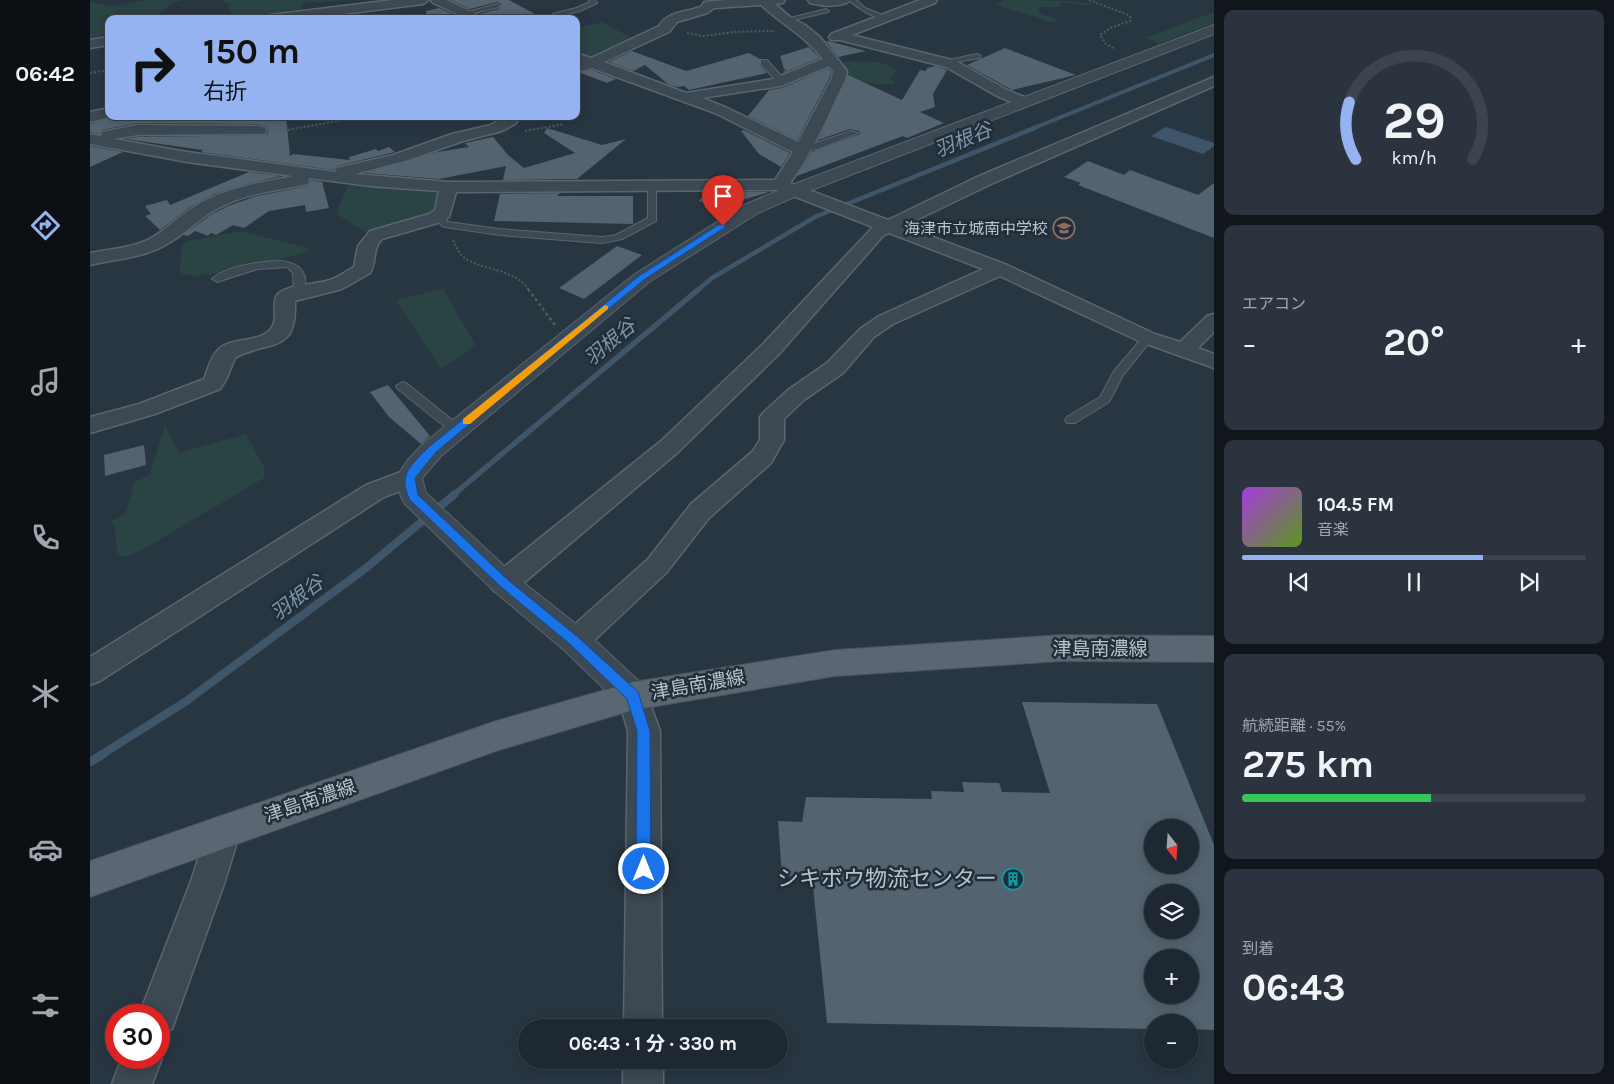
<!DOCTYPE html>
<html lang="ja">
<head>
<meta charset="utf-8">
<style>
  :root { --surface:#1e2832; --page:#2b343e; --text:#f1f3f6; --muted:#a1a6ac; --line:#3c444d; --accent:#95b2f1 }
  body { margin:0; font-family:Karla,"Noto Sans JP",sans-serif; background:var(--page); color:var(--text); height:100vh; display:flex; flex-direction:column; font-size:19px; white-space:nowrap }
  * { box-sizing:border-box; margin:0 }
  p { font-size:16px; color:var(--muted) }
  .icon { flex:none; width:28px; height:28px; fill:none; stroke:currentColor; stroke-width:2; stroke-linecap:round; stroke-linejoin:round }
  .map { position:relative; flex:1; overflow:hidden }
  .side { display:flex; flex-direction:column; gap:10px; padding:10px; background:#10161c; width:400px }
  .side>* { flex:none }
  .top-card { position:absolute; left:15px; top:15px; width:475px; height:105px; border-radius:10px; box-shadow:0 2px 12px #0003,0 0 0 1px var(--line); background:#95b2f1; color:#111; overflow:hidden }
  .needle { width:32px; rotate:163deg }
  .fabs { position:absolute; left:1054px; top:819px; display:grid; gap:10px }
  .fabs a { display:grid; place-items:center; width:55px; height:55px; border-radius:50%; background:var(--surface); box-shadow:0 2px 12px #0003,0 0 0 1px var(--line); font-size:25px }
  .speed { position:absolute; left:15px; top:1004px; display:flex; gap:10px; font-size:25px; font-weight:700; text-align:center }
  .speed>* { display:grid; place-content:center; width:65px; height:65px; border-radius:50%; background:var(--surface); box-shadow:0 2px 12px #0003,0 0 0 1px var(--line); line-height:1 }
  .speed .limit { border:8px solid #d22; background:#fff; color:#111 }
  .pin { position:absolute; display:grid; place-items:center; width:42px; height:42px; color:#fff; margin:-51px -21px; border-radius:50% 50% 50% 0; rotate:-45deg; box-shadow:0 0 5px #0007 }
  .pin .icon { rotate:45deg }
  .me { position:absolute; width:55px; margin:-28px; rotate:0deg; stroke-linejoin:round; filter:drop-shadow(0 0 4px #0008) }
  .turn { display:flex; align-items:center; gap:18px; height:105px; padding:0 15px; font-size:22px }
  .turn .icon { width:65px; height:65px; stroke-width:2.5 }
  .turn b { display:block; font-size:35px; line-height:42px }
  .big { font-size:38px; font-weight:700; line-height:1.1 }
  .side .tile { flex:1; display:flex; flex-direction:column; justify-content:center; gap:8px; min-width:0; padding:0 18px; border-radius:10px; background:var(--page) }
  .side .dial { align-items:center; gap:0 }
  .dial svg { height:130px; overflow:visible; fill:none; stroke:var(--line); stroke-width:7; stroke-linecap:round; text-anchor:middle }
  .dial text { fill:var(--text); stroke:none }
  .song { display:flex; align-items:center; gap:15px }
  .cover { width:60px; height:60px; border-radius:8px; background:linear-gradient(135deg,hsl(280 70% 55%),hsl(90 70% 35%)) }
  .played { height:5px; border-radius:2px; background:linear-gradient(90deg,var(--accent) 70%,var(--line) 70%) }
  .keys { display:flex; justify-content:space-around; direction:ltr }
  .heat { display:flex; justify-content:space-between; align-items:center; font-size:28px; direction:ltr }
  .charge { height:8px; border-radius:4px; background:linear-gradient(90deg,#34c759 55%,var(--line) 0) }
  .trip { position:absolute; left:428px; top:1019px; width:270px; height:50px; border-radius:25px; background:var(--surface); box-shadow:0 2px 12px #0003,0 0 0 1px var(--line); font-weight:700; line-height:50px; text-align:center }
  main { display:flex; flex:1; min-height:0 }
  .dock { display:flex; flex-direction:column; width:90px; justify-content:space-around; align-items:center; background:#0c1014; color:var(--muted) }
  .dock .icon { width:35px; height:35px }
  .dock .selected { color:var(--accent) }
  .dock b { font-size:22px; color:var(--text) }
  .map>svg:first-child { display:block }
  .green { fill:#2a4343 }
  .water { fill:#3f566a }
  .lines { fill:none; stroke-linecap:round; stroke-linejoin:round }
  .stream-far4 { stroke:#3f566a; stroke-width:4 }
  .stream-far3 { stroke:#3f566a; stroke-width:4.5 }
  .stream-far2 { stroke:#3f566a; stroke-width:5.5 }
  .stream-far1 { stroke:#3f566a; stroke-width:8 }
  .stream { stroke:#3f566a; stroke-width:9 }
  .building { fill:#53636f; fill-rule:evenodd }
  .service-casing { stroke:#5a656f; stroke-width:2 }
  .minor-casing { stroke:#5a656f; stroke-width:3 }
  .tertiary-casing { stroke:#5a656f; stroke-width:2 }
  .primary-casing { stroke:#46515b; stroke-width:2 }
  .path-far1 { stroke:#485f5f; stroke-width:2; stroke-dasharray:2 2; stroke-linecap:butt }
  .path { stroke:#485f5f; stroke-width:2.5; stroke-dasharray:3 3; stroke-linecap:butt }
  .service { fill:#3c4852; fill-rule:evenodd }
  .minor { fill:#3c4852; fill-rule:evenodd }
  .tertiary { fill:#3c4852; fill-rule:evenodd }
  .primary { fill:#5a6772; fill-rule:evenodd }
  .route { fill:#1a73e8; stroke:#114b97 }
  .slow { fill:#f59e0b }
  .labels { text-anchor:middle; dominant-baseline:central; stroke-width:5; stroke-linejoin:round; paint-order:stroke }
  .far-poi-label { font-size:16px; fill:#b9c2cc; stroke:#212d37; text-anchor:end }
  .street-label { font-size:19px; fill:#b9c2cc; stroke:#212d37 }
  .water-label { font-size:20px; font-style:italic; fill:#7b96ad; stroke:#212d37 }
  .near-poi-label { font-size:22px; fill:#b9c2cc; stroke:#212d37; text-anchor:end }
</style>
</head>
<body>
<main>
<nav class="dock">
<b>06:42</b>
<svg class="icon selected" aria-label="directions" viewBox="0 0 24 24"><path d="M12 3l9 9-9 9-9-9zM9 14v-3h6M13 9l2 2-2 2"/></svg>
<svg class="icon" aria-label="music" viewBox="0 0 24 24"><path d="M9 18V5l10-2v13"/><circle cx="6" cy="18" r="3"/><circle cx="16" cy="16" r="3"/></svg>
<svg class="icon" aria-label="phone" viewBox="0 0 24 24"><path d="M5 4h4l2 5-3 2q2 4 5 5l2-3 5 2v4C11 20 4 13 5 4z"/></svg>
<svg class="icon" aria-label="climate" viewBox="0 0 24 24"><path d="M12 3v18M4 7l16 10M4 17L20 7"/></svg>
<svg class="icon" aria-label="car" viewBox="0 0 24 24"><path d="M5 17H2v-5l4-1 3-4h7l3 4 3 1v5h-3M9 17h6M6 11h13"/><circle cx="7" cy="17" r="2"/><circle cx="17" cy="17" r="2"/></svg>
<svg class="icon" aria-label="filters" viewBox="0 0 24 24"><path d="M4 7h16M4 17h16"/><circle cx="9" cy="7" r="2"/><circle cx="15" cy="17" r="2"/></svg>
</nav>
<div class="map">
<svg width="1124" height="1084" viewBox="0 0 1124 1084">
  <rect width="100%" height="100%" fill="#283642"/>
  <path class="green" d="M 57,0 L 94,0 L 81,3 C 68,24 40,19 19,19 L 19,38 L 0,42 L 0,2 L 27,6 Z
    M 131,0 L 257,0 L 213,3 L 211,6 L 212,10 L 206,11 L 207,15 L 173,19 L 145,19 L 138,8 L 141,5 Z
    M 912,0 C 927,0 993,0 1002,4 L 997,6 L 973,2 L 969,3 L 972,6 L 969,7 L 948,7 L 950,13 L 969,20 L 960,22 L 904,4 L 912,2 Z
    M 1124,12 L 1124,23 L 1068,44 L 1057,37 Z
    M 513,22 L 545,40 L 505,60 L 486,54 L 486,28 Z
    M 757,61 C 771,61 796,60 807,70 L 801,78 L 805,84 L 784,84 L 757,78 L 753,63 Z
    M 263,182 L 347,189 L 350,191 L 347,210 L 339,216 L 279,234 L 246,214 L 257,188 Z
    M 147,232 L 153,232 L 218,248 L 219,251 C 199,258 108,282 91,274 L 90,270 L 91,246 L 96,241 Z
    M 353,289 L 386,345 L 351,369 L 306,300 Z
    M 75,425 L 89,453 L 156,434 L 175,469 L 174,478 L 52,550 L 37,556 L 27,555 L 25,527 L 21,522 L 36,513 L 44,482 L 60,475 Z"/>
  <path class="water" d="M 1076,127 L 1124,143 L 1124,146 L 1113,154 L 1061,136 Z"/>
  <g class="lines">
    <path class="stream-far4" d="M 944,128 L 1124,55"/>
    <path class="stream-far3" d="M 608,290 L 622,278 L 725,217 L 947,127"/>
    <path class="stream-far2" d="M 363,495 L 609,289"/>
    <path class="stream-far1" d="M 11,755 L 95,702 L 276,568 L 365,494"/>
    <path class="stream" d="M 0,762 L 13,754"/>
  </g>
  <path class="building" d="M 361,0 L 419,0 L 454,19 L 398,19 L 390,14 L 409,9 L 411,4 L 407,2 L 380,9 Z
    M 349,8 L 374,19 L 337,19 L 336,11 Z
    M 736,41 L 738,41 L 776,51 L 748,57 Z
    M 719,47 L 730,58 L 693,73 L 696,69 L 694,69 L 690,56 Z
    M 915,48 L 986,75 L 922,90 L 877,65 Z
    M 542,51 L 596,71 L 659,53 L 670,59 L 670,65 L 677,73 L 599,90 L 594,86 L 587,87 L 579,85 L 555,65 L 543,71 L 519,62 Z
    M 846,66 L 857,70 L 843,94 L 845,107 L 830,112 L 854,123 L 817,138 L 813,136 L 707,176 L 722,152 L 770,134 L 769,131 L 760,129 L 728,140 L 758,75 L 812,100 L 830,70 L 836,71 L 837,68 Z
    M 738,68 L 741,72 L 740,77 L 707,140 L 658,116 L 679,90 L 692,88 Z
    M 502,70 L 526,79 L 517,83 L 488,72 Z
    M 26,116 L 196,116 L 200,156 L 203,154 L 260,160 L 259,157 L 286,149 L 288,151 L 299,147 L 305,152 L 247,166 L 243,170 L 111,152 L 113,150 L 35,139 L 48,137 L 177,135 L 179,132 L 177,127 L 169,124 L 48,123 L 12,130 L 10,134 L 0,132 L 0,124 Z
    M 457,128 L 512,145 L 536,139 L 487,179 L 413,180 L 416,166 L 349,179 L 276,173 L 347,152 L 379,147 L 375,143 L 403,137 L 418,155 L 434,168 L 485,153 L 454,133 Z
    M 654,130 L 700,153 L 691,167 L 669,154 L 651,131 Z
    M 0,146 L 33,152 L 0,167 Z
    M 998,161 L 1034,175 L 1040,170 L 1108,195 L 1124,183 L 1124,238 L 988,185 L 991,183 L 974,177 Z
    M 159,172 L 191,176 L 157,184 L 124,194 L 100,207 L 70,230 L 55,216 L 61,214 L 55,206 L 77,200 L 80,205 Z
    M 221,180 L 232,182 L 239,208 L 216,212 L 215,205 L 179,211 L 154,228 L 143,225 L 126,235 L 121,233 L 118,236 L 105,231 L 98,236 L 93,235 L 122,214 L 138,206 L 167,196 L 218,186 Z
    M 616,192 L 677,192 L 677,193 L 626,207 L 609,201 Z
    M 470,193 L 467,196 L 543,196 L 543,224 L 404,221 L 410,194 Z
    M 527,246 L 552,255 L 494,299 L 469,288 Z
    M 298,385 L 340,436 L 331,444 L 299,417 L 280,392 Z
    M 54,445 L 56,465 L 15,476 L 14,455 Z
    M 932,702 L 1067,704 L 1124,845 L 1124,1030 L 1100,1029 L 1100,1022 L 1062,1022 L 1062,1029 L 737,1023 L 722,877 L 692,876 L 688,821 L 712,822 L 716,797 L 842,799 L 841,791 L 874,792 L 872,782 L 909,783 L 912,792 L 960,793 ZM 1062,828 L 1100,828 L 1100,865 L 1062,865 ZM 1062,892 L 1100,892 L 1100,930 L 1062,930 ZM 1062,958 L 1100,958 L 1100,995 L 1062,995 Z"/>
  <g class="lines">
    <g class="service-casing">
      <path id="service" d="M 499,0 L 505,0 L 507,3 L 490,11 L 466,16 L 463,14 L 486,8 L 500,2 Z
        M 759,0 L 766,0 L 775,8 L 799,18 C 790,23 766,7 759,0 Z
        M 407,4 L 410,6 L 409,7 L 377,15 L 374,13 Z
        M 736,9 L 739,11 L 738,12 L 695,22 L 692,20 Z
        M 887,54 L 891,56 L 890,58 L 853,64 L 849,62 Z
        M 671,60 L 677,60 L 694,79 L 694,83 L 688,83 L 671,64 Z
        M 761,131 L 768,133 L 728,149 L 712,152 L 708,149 Z
        M 562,182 L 566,185 L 566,221 L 532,239 L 512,243 L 409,235 L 355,227 L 352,226 L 344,216 L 349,213 L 352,214 L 358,222 L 409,229 L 512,237 L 526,235 L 558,218 L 558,185 Z
        M 191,261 C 210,263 220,273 213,293 L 209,294 L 204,291 L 203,273 L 197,267 L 167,269 L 127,282 L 122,279 C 135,266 173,261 191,261 Z
        M 1058,335 L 1063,338 L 1033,375 L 1019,402 L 985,423 L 977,423 L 975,420 L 977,417 L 1010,397 L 1024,371 L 1054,336 Z
        M 312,382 L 316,383 L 371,427 L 373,430 L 371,433 L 363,433 L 308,389 L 306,386 Z"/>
    </g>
    <g class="minor-casing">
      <path id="minor" d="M 303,0 L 339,0 L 333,4 L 213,19 L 174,19 L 180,15 Z
        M 341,0 L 357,0 L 396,19 L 379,19 L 343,3 Z
        M 636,0 L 695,0 L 693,3 L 685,4 L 700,17 L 715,25 L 730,37 L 757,71 L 756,78 C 739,112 723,153 700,183 L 798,220 L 887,177 L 1124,77 L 1124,86 L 899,185 L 814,226 L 917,265 L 1065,334 L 1090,342 L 1117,316 L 1124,314 L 1124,332 L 1108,348 L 1124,354 L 1124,368 L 1051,342 L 910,276 L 803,324 L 784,337 L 753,373 L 714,400 L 694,419 L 694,440 L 681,463 L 619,518 L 576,573 L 495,649 L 485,653 L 475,649 L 471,641 L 475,633 L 558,559 L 601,504 L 663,451 L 670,440 L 670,417 L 674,412 L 698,390 L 737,363 L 770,329 L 789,316 L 893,269 L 799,233 L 793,236 L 689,354 L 587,453 L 424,591 L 414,594 L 404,591 L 400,583 L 404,575 L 571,441 L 673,344 L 783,227 L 688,190 L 366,192 L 359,217 L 351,222 L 292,239 C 282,249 287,262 280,273 L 252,289 L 205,301 C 207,356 179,339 145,358 L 136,380 L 130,389 L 65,414 L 0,433 L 0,417 L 49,404 L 114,379 C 118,369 120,359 127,351 C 140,336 166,344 180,330 C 190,320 180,301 188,294 C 200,284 222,285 236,281 C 246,279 255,272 264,267 L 268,246 L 280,231 L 339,214 L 345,210 L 349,191 L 280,186 L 219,178 L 218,184 C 191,190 163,192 137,204 C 114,213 98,232 77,244 C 54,258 25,259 0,265 L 0,253 C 21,249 44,248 63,237 C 81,226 95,210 114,201 C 142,187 173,182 203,176 L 97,162 L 0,144 L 0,134 L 11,136 L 12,132 L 48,125 L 169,126 L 175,128 L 177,131 L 175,134 L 48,135 L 24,139 L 97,152 L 245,172 L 247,168 L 303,155 L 362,134 L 401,125 L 416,116 L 431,116 L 425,124 L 412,131 L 373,141 L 315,161 L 265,174 L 359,182 L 685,180 L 703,152 L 625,113 L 502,68 L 493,71 L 486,67 L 490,63 L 486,62 L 486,53 L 501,58 L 569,26 C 579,10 596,13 612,6 L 614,2 ZM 671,5 C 693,25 714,35 733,59 L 683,79 L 596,93 L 514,62 L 579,32 L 587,22 L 617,13 L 624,8 ZM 739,66 L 743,71 L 742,78 L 708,142 L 635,107 L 612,98 L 691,86 Z
        M 718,0 L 761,0 C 752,8 731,6 720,3 Z
        M 830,0 L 847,0 L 845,3 L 762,35 L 866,61 L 917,90 L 939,99 L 941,102 L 939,105 L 929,105 L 907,96 L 856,67 L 750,40 L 741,40 L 739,37 L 741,34 Z
        M 19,37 L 19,45 L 0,48 L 0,40 Z
        M 19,108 L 19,116 L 24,116 L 0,122 L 0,112 Z
        M 319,469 L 328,472 L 331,478 L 328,484 L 294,497 L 10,681 L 0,685 L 0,657 L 276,485 Z
        M 543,683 L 554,687 L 570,731 L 572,1028 L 534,1028 L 538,731 L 528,696 L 532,687 Z
        M 133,816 L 145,820 L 150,832 L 135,881 L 82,1029 L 69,1034 L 69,1015 L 49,1015 L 101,881 L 121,820 Z
        M 69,1051 L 72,1058 L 62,1084 L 22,1084 L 32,1058 L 69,1058 Z
        M 533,1060 L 573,1060 L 573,1084 L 533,1084 Z"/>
    </g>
    <g class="tertiary-casing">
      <path id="tertiary" d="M 1124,25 L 1124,34 L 709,195 L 668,213 L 559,282 L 351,456 L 332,478 L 336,493 L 424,575 L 496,632 L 554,686 L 559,696 L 554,706 L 543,710 L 532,706 L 474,650 L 404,591 L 315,504 L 311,497 L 306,478 L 317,461 L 333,444 L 545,274 L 654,205 L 697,187 Z"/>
    </g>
    <g class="primary-casing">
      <path id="primary" d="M 972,635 L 1124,636 L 1124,662 L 972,661 L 745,676 L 543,710 L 406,751 L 0,897 L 0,861 L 406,721 L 543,682 L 745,650 Z"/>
    </g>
    <path class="path-far1" d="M 999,0 L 1038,15 L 1041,18 L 1040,21 L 1020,28 L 1010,35 L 1016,44 L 1025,49
      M 597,33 L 613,36 L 645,32 L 685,31
      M 0,73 L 19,70
      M 435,131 L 474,124
      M 186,132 L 276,116
      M 363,240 C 366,247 369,255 376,259 C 398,272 423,268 439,290"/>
    <path class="path" d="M 438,289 L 465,325"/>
    <use href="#service" class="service"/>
    <use href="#minor" class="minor"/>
    <use href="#tertiary" class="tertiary"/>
    <use href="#primary" class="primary"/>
  </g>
  <path class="route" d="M 630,224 L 637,226 L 555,279 L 484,337 L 346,452 L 325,478 L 328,495 L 418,580 L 489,638 L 548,692 L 560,731 L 561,869 L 559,874 L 554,877 L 548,874 L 546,869 L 547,731 L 537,699 L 481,645 L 410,586 L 320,500 C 307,475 322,464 339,447 L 549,276 Z"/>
  <path class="slow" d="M 515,305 L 518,306 L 518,309 L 380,424 L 373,424 L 373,419 Z"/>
  <defs>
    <g id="school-ring" transform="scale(1.125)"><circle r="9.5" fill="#212d37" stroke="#8d6e63" stroke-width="1.5"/><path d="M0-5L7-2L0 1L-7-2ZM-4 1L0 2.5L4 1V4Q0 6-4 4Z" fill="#8d6e63"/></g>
    <g id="building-ring" transform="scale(1.125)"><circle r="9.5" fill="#212d37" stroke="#0f9aa8" stroke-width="1.5"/><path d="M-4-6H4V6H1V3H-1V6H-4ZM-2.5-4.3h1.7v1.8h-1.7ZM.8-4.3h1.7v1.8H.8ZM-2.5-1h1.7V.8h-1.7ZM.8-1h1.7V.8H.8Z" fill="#0f9aa8"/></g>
  </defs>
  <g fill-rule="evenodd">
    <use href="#school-ring" x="974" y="228"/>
    <use href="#building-ring" x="923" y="879"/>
  </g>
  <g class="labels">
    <g class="far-poi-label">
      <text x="958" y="228">海津市立城南中学校</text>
    </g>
    <g class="street-label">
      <text x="1010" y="649">津島南濃線</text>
      <text transform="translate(608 685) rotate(-10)">津島南濃線</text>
      <text transform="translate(220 801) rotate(-19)">津島南濃線</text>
    </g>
    <g class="water-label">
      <text transform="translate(873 140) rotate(-22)">羽根谷</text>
      <text transform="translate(520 342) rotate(-40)">羽根谷</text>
      <text transform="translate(207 598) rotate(-37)">羽根谷</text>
    </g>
    <g class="near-poi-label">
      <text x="907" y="879">シキボウ物流センター</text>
    </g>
  </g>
</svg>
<div class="fabs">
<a><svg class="needle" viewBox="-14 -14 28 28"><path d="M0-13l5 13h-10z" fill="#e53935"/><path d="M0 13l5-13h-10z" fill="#a1a6ac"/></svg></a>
<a><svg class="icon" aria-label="layers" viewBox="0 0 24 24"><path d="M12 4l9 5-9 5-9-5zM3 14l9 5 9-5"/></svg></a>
<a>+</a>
<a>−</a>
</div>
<div class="speed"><div class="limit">30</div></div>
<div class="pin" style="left:633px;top:226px;background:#d93025"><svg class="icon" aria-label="arrive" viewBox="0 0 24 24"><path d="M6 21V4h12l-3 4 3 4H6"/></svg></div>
<svg class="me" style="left:554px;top:869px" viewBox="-20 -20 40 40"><circle r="17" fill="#1a73e8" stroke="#fff" stroke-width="3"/><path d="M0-11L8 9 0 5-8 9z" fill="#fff"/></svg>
<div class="trip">06:43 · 1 分 · 330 m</div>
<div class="top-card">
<div class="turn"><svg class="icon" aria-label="right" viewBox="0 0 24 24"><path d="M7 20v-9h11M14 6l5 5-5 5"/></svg><div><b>150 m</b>右折</div></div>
</div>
</div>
<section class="side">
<div class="tile dial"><svg viewBox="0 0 100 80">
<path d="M14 69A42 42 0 1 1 86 69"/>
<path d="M14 69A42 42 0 0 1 10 34" stroke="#95b2f1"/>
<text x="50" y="56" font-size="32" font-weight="700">29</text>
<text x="50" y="72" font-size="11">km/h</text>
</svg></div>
<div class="tile"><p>エアコン</p>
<div class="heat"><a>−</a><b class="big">20°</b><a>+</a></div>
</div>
<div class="tile">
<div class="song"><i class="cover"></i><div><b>104.5 FM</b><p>音楽</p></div></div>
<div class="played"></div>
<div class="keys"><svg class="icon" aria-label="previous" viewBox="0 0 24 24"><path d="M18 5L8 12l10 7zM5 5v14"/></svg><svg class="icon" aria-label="pause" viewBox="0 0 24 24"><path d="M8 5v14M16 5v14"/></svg><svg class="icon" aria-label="next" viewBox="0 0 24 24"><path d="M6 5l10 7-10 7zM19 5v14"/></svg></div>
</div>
<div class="tile"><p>航続距離 · 55%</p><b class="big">275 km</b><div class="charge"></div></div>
<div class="tile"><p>到着</p><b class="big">06:43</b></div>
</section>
</main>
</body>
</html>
